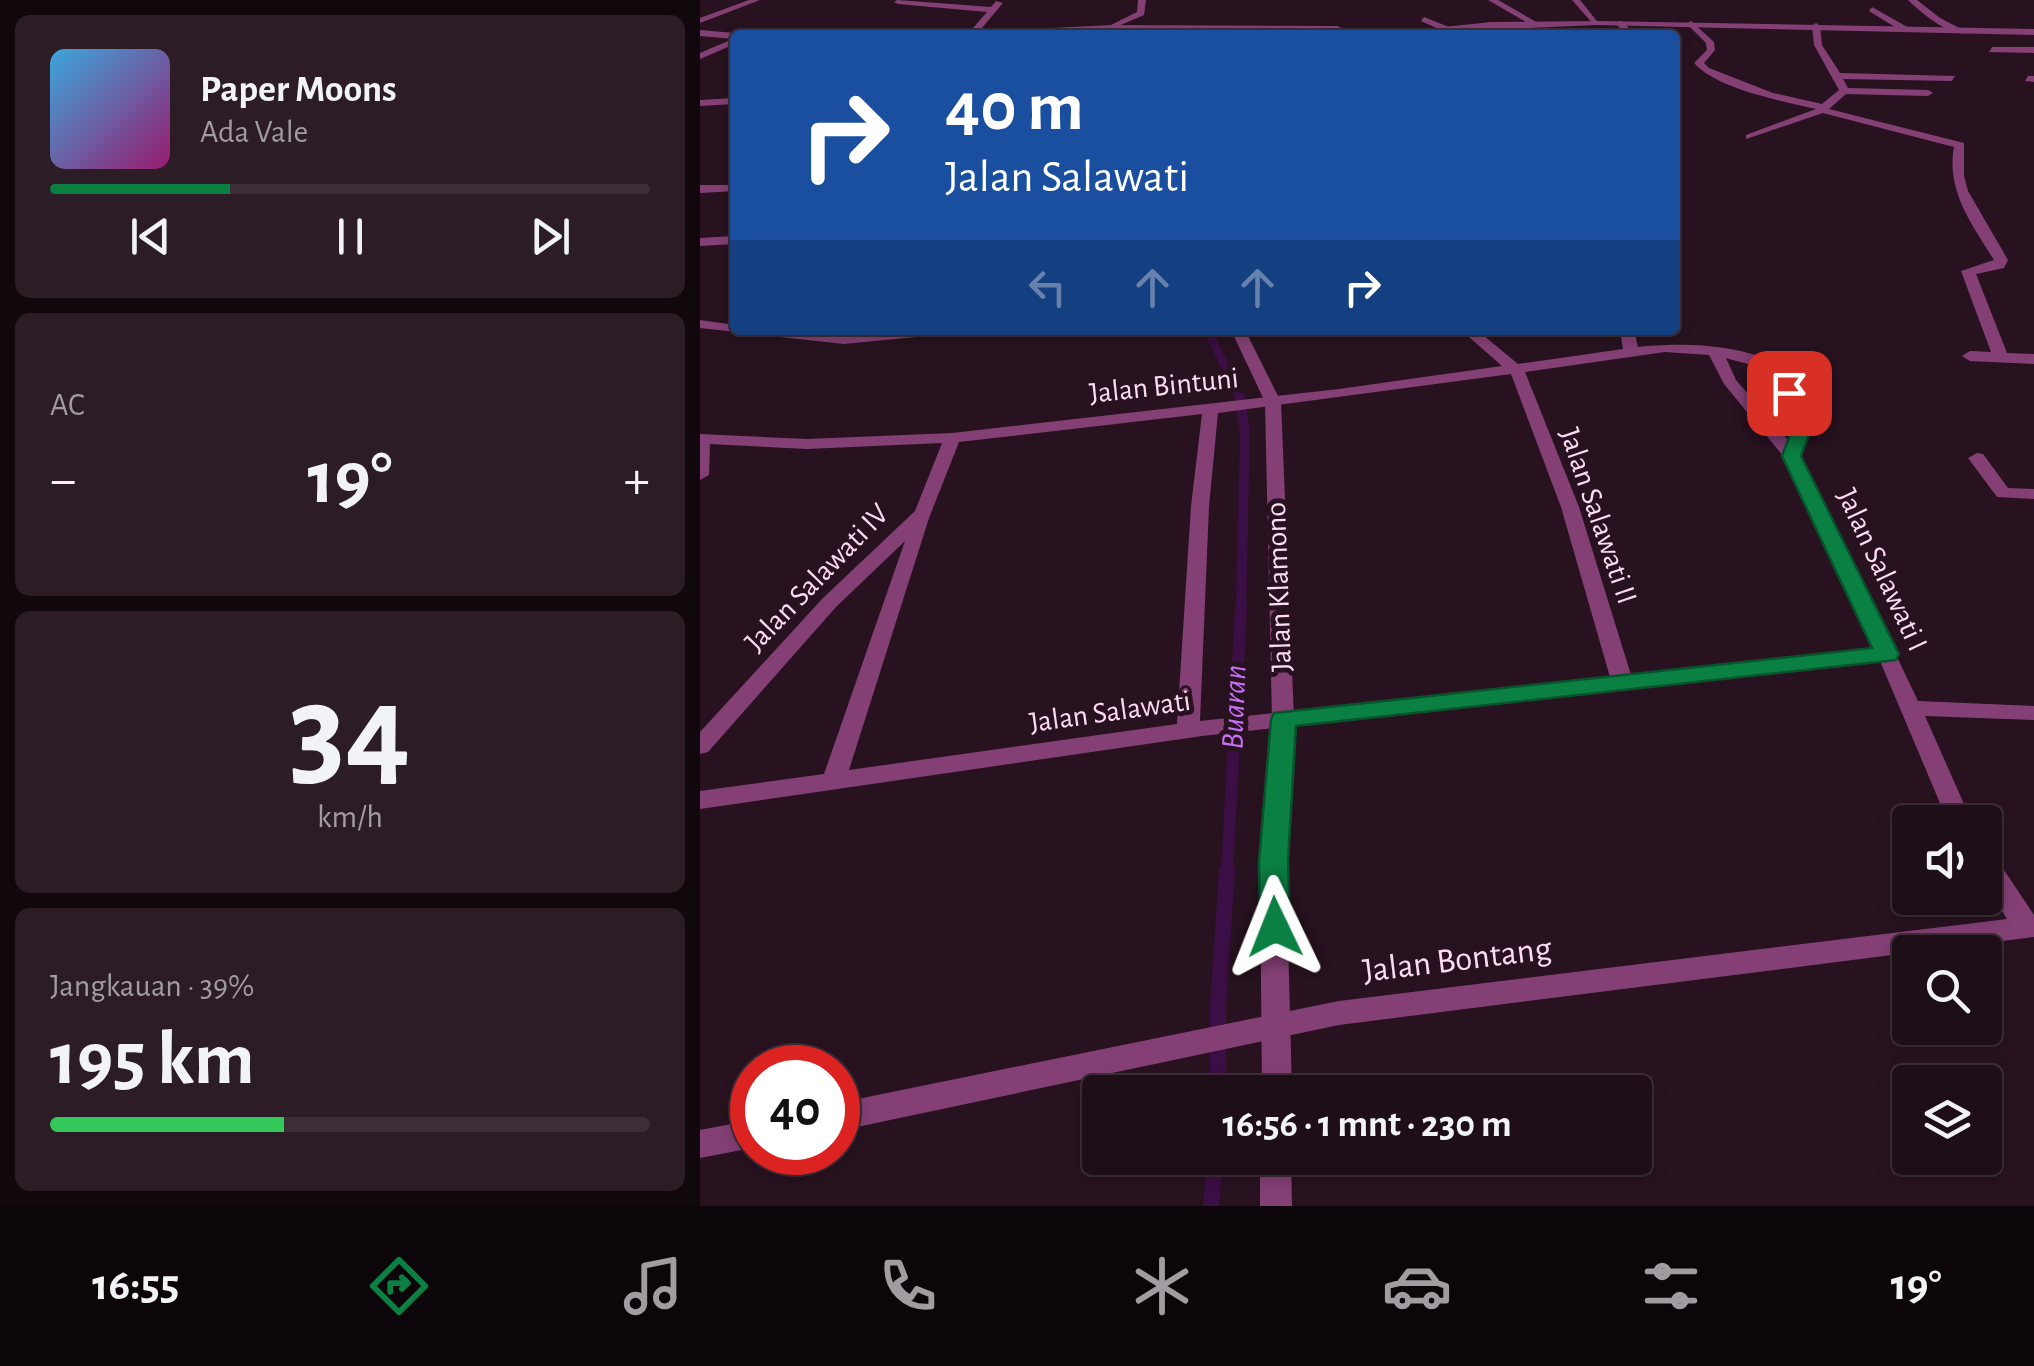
<!DOCTYPE html>
<html lang="id">
<head>
<meta charset="utf-8">
<style>
  :root { --surface:#1e0e18; --page:#2b1c25; --text:#f1f3f6; --muted:#a19ca2; --line:#3c2e37; --accent:#0b8043 }
  body { margin:0; font-family:"Alegreya Sans",sans-serif; background:var(--page); color:var(--text); height:100vh; display:flex; flex-direction:column; font-size:38px; white-space:nowrap }
  * { box-sizing:border-box; margin:0 }
  p { font-size:32px; color:var(--muted) }
  .icon { flex:none; width:55px; height:55px; fill:none; stroke:currentColor; stroke-width:2; stroke-linecap:round; stroke-linejoin:round }
  .map { position:relative; flex:1; overflow:hidden }
  .panel { display:flex; flex-direction:column; gap:15px; padding:15px; background:#10080d; width:700px }
  .panel>* { flex:none }
  .top-card { position:absolute; left:30px; top:30px; width:950px; height:305px; border-radius:10px; box-shadow:0 5px 15px #0003,0 0 0 2px var(--line); background:#1a4fa0; color:#fff; overflow:hidden }
  .fabs { position:absolute; left:1192px; top:805px; display:grid; gap:20px }
  .fabs a { display:grid; place-items:center; width:110px; height:110px; border-radius:10px; background:var(--surface); box-shadow:0 5px 15px #0003,0 0 0 2px var(--line); font-size:50px }
  .speed { position:absolute; left:30px; top:1045px; display:flex; gap:20px; font-size:50px; font-weight:700; text-align:center }
  .speed>* { display:grid; place-content:center; width:130px; height:130px; border-radius:50%; background:var(--surface); box-shadow:0 5px 15px #0003,0 0 0 2px var(--line); line-height:1 }
  .speed .limit { border:15px solid #d22; background:#fff; color:#111 }
  .pin { position:absolute; display:grid; place-items:center; width:85px; height:85px; color:#fff; margin:-42px; border-radius:20px; box-shadow:0 5px 15px #0006 }
  .me { position:absolute; width:110px; margin:-55px; rotate:358deg; stroke-linejoin:round; filter:drop-shadow(0 0 8px #0008) }
  .turn { display:flex; align-items:center; gap:35px; height:210px; padding:0 50px; font-size:45px }
  .turn .icon { width:130px; height:130px; stroke-width:2.5 }
  .turn b { display:block; font-size:70px; line-height:85px }
  .lanes { display:flex; align-items:center; height:95px; padding:0 50px; background:#0003; justify-content:center; gap:50px; direction:ltr }
  .lanes .off { opacity:.35 }
  .big { font-size:75px; font-weight:600; line-height:1.1 }
  .panel .tile { flex:1; display:flex; flex-direction:column; justify-content:center; gap:15px; min-width:0; padding:0 35px; border-radius:15px; background:var(--page) }
  .panel .dial { align-items:center; gap:0 }
  .dial b { font-size:130px; line-height:1 }
  .song { display:flex; align-items:center; gap:30px }
  .cover { width:120px; height:120px; border-radius:15px; background:linear-gradient(135deg,hsl(200 70% 55%),hsl(320 70% 35%)) }
  .played { height:10px; border-radius:5px; background:linear-gradient(90deg,var(--accent) 30%,var(--line) 30%) }
  .keys { display:flex; justify-content:space-around; direction:ltr }
  .heat { display:flex; justify-content:space-between; align-items:center; font-size:55px; direction:ltr }
  .charge { height:15px; border-radius:8px; background:linear-gradient(90deg,#34c759 39%,var(--line) 0) }
  .trip { position:absolute; left:382px; top:1075px; width:570px; height:100px; border-radius:10px; background:var(--surface); box-shadow:0 5px 15px #0003,0 0 0 2px var(--line); font-weight:600; line-height:100px; text-align:center }
  .dock { display:flex; height:160px; justify-content:space-around; align-items:center; background:#0c060a; color:var(--muted) }
  .dock .icon { width:70px; height:70px }
  .dock .current { color:var(--accent) }
  .dock b { font-size:45px; color:var(--text) }
  main { display:flex; flex:1; min-height:0 }
  .map>svg:first-child { display:block }
  .lines { fill:none; stroke-linecap:round; stroke-linejoin:round }
  .stream-far3 { stroke:#3b0e45; stroke-width:8 }
  .stream-far2 { stroke:#3b0e45; stroke-width:10 }
  .stream-far1 { stroke:#3b0e45; stroke-width:12 }
  .stream { stroke:#3b0e45; stroke-width:16 }
  .minor { fill:#844075; fill-rule:evenodd }
  .tertiary { fill:#844075; fill-rule:evenodd }
  .route { fill:#0b8043; stroke:#07532c; stroke-width:2.5 }
  .labels { text-anchor:middle; dominant-baseline:central; stroke-width:10; stroke-linejoin:round; paint-order:stroke }
  .street-label { font-size:30px; fill:#fddbf3; stroke:#281220 }
  .water-label { font-size:32px; font-style:italic; fill:#c670f6; stroke:#281220 }
  .near-street-label { font-size:35px; fill:#fddbf3; stroke:#281220 }
</style>
</head>
<body>
<main>
<section class="panel">
<div class="tile">
<div class="song"><i class="cover"></i><div><b>Paper Moons</b><p>Ada Vale</p></div></div>
<div class="played"></div>
<div class="keys"><svg class="icon" aria-label="previous" viewBox="0 0 24 24"><path d="M18 5L8 12l10 7zM5 5v14"/></svg><svg class="icon" aria-label="pause" viewBox="0 0 24 24"><path d="M8 5v14M16 5v14"/></svg><svg class="icon" aria-label="next" viewBox="0 0 24 24"><path d="M6 5l10 7-10 7zM19 5v14"/></svg></div>
</div>
<div class="tile"><p>AC</p>
<div class="heat"><a>−</a><b class="big">19°</b><a>+</a></div>
</div>
<div class="tile dial"><b>34</b><p>km/h</p></div>
<div class="tile"><p>Jangkauan · 39%</p><b class="big">195 km</b><div class="charge"></div></div>
</section>
<div class="map">
<svg width="1334" height="1206" viewBox="0 0 1334 1206">
  <rect width="100%" height="100%" fill="#281220"/>
  <g class="lines">
    <path class="stream-far3" d="M 508,330 L 540,400"/>
    <path class="stream-far2" d="M 540,398 L 545,433 L 541,609"/>
    <path class="stream-far1" d="M 527,873 L 541,607"/>
    <path class="stream" d="M 518,1092 L 518,1005 L 527,871
      M 511,1206 L 515,1158"/>
    <path class="minor" d="M 49,0 L 60,0 L 0,23 L 0,18 Z
      M 197,0 L 291,7 L 296,1 L 303,3 L 276,35 L 267,35 L 287,12 L 198,4 L 194,2 Z
      M 438,0 L 446,0 L 444,15 L 409,30 L 409,26 L 437,12 Z
      M 788,0 L 798,0 L 838,23 L 831,25 Z
      M 872,0 L 880,0 L 900,25 L 894,25 Z
      M 1208,0 L 1217,0 L 1240,18 L 1269,33 C 1249,37 1223,14 1208,0 Z
      M 1172,7 L 1209,28 L 1210,30 L 1203,32 L 1169,11 Z
      M 724,17 L 749,27 L 750,29 L 743,31 L 721,21 Z
      M 919,21 L 922,21 L 936,35 L 927,35 L 915,23 Z
      M 991,21 L 1014,42 L 1015,50 L 1004,63 L 1009,68 L 1073,93 L 1122,104 L 1139,90 L 1114,45 L 1112,26 L 1116,23 L 1120,26 L 1122,45 L 1140,73 L 1255,76 L 1252,81 L 1143,79 L 1148,88 L 1228,90 L 1233,93 L 1228,96 L 1146,94 L 1129,109 L 1264,143 L 1264,176 L 1268,191 L 1308,260 L 1304,268 L 1276,274 L 1307,353 L 1334,354 L 1334,364 L 1270,361 L 1262,356 L 1270,351 L 1291,352 L 1261,271 L 1294,260 C 1272,224 1246,191 1254,147 L 1123,113 L 1046,139 L 1046,135 L 1116,109 C 1082,101 1017,89 994,63 L 1007,50 L 1006,43 L 987,24 Z
      M 35,38 L 35,44 L 0,59 L 0,53 Z
      M 1292,47 L 1334,47 L 1334,53 L 1289,52 Z
      M 1328,76 L 1334,76 L 1334,82 L 1325,81 Z
      M 35,98 L 35,104 L 0,106 L 0,100 Z
      M 35,114 L 35,125 L 30,122 L 30,117 Z
      M 0,185 L 35,185 L 35,191 L 0,193 Z
      M 35,236 L 35,244 L 0,246 L 0,238 Z
      M 0,320 L 35,325 L 35,330 C 72,330 108,336 145,336 C 181,335 217,330 254,330 L 247,334 L 144,344 L 0,328 Z
      M 761,330 L 777,330 L 818,364 L 923,349 L 920,330 L 934,330 L 938,347 C 976,342 1070,342 1093,381 C 1097,387 1098,396 1100,403 C 1107,427 1108,432 1101,456 L 1218,701 L 1334,706 L 1334,720 L 1225,716 L 1272,822 L 1248,822 L 1180,661 L 502,736 L 0,809 L 0,791 L 124,774 L 205,541 L 136,607 L 8,752 L 0,754 L 0,732 L 122,599 L 215,511 L 242,443 L 107,449 L 10,444 L 9,475 L 0,480 L 0,434 L 107,439 L 252,433 L 639,389 L 802,366 ZM 965,352 L 1009,355 L 1024,384 L 1084,457 L 1174,649 L 931,675 L 879,507 L 825,372 ZM 1026,358 C 1065,369 1074,367 1085,408 C 1089,420 1093,429 1089,441 L 1036,380 ZM 811,374 L 861,507 L 910,677 L 500,721 L 509,506 L 518,413 ZM 502,414 L 491,506 L 477,724 L 149,770 L 229,518 L 259,442 Z
      M 1277,453 L 1283,454 L 1308,488 L 1334,489 L 1334,499 L 1297,497 L 1268,458 Z
      M 1285,852 L 1294,855 L 1334,915 L 1334,937 L 639,1025 L 138,1131 L 138,1103 L 639,1001 L 1307,919 L 1285,883 Z
      M 52,1120 L 52,1148 L 0,1158 L 0,1130 Z"/>
    <path class="tertiary" d="M 897,21 L 1334,29 L 1334,35 L 897,25 L 668,35 L 791,22 Z
      M 412,25 L 637,26 L 660,35 L 636,32 L 412,31 L 208,35 Z
      M 0,30 L 35,33 L 39,35 L 35,35 L 35,39 L 0,36 Z
      M 531,330 L 545,330 L 581,402 L 594,719 L 586,861 L 592,1092 L 562,1092 L 560,861 L 572,719 L 565,402 Z
      M 560,1158 L 591,1158 L 592,1206 L 560,1206 Z"/>
  </g>
  <path class="route" d="M 1089,388 L 1098,393 L 1110,432 L 1101,456 L 1199,654 L 1196,660 L 596,726 L 588,861 L 590,927 L 586,936 L 575,939 L 565,936 L 560,927 L 559,861 L 571,719 L 574,713 L 1172,648 L 1082,456 L 1091,432 L 1080,393 Z"/>
  <g class="labels">
    <g class="street-label">
      <text transform="translate(464 386) rotate(-6)">Jalan Bintuni</text>
      <text transform="translate(898 516) rotate(71)">Jalan Salawati II</text>
      <text transform="translate(1182 570) rotate(65)">Jalan Salawati I</text>
      <text transform="translate(117 578) rotate(-46)">Jalan Salawati IV</text>
      <text transform="translate(579 587) rotate(-92)">Jalan Klamono</text>
      <text transform="translate(410 712) rotate(-8)">Jalan Salawati</text>
    </g>
    <g class="water-label">
      <text transform="translate(534 707) rotate(-88)">Buaran</text>
    </g>
    <g class="near-street-label">
      <text transform="translate(757 960) rotate(-7)">Jalan Bontang</text>
    </g>
  </g>
</svg>
<div class="fabs">
<a><svg class="icon" aria-label="sound" viewBox="0 0 24 24"><path d="M4 9h4l5-4v14l-5-4H4zM17 9q2 3 0 6"/></svg></a>
<a><svg class="icon" aria-label="search" viewBox="0 0 24 24"><circle cx="10" cy="10" r="6"/><path d="M15 15l6 6"/></svg></a>
<a><svg class="icon" aria-label="layers" viewBox="0 0 24 24"><path d="M12 4l9 5-9 5-9-5zM3 14l9 5 9-5"/></svg></a>
</div>
<div class="speed"><div class="limit">40</div></div>
<div class="pin" style="left:1089px;top:393px;background:#d93025"><svg class="icon" aria-label="arrive" viewBox="0 0 24 24"><path d="M6 21V4h12l-3 4 3 4H6"/></svg></div>
<svg class="me" style="left:575px;top:927px" viewBox="-20 -20 40 40"><path d="M0-17L14 15 0 8-14 15z" fill="#0b8043" stroke="#fff" stroke-width="4"/></svg>
<div class="trip">16:56 · 1 mnt · 230 m</div>
<div class="top-card">
<div class="turn"><svg class="icon" aria-label="right" viewBox="0 0 24 24"><path d="M7 20v-9h11M14 6l5 5-5 5"/></svg><div><b>40 m</b>Jalan Salawati</div></div>
<div class="lanes"><svg class="icon off" aria-label="left" viewBox="0 0 24 24"><path d="M17 20v-9H6M10 6l-5 5 5 5"/></svg><svg class="icon off" aria-label="ahead" viewBox="0 0 24 24"><path d="M12 20V5M6 11l6-6 6 6"/></svg><svg class="icon off" aria-label="ahead" viewBox="0 0 24 24"><path d="M12 20V5M6 11l6-6 6 6"/></svg><svg class="icon" aria-label="right" viewBox="0 0 24 24"><path d="M7 20v-9h11M14 6l5 5-5 5"/></svg></div>
</div>
</div>
</main>
<nav class="dock">
<b>16:55</b>
<svg class="icon current" aria-label="directions" viewBox="0 0 24 24"><path d="M12 3l9 9-9 9-9-9zM9 14v-3h6M13 9l2 2-2 2"/></svg>
<svg class="icon" aria-label="music" viewBox="0 0 24 24"><path d="M9 18V5l10-2v13"/><circle cx="6" cy="18" r="3"/><circle cx="16" cy="16" r="3"/></svg>
<svg class="icon" aria-label="phone" viewBox="0 0 24 24"><path d="M5 4h4l2 5-3 2q2 4 5 5l2-3 5 2v4C11 20 4 13 5 4z"/></svg>
<svg class="icon" aria-label="climate" viewBox="0 0 24 24"><path d="M12 3v18M4 7l16 10M4 17L20 7"/></svg>
<svg class="icon" aria-label="car" viewBox="0 0 24 24"><path d="M5 17H2v-5l4-1 3-4h7l3 4 3 1v5h-3M9 17h6M6 11h13"/><circle cx="7" cy="17" r="2"/><circle cx="17" cy="17" r="2"/></svg>
<svg class="icon" aria-label="filters" viewBox="0 0 24 24"><path d="M4 7h16M4 17h16"/><circle cx="9" cy="7" r="2"/><circle cx="15" cy="17" r="2"/></svg>
<b>19°</b>
</nav>
</body>
</html>
